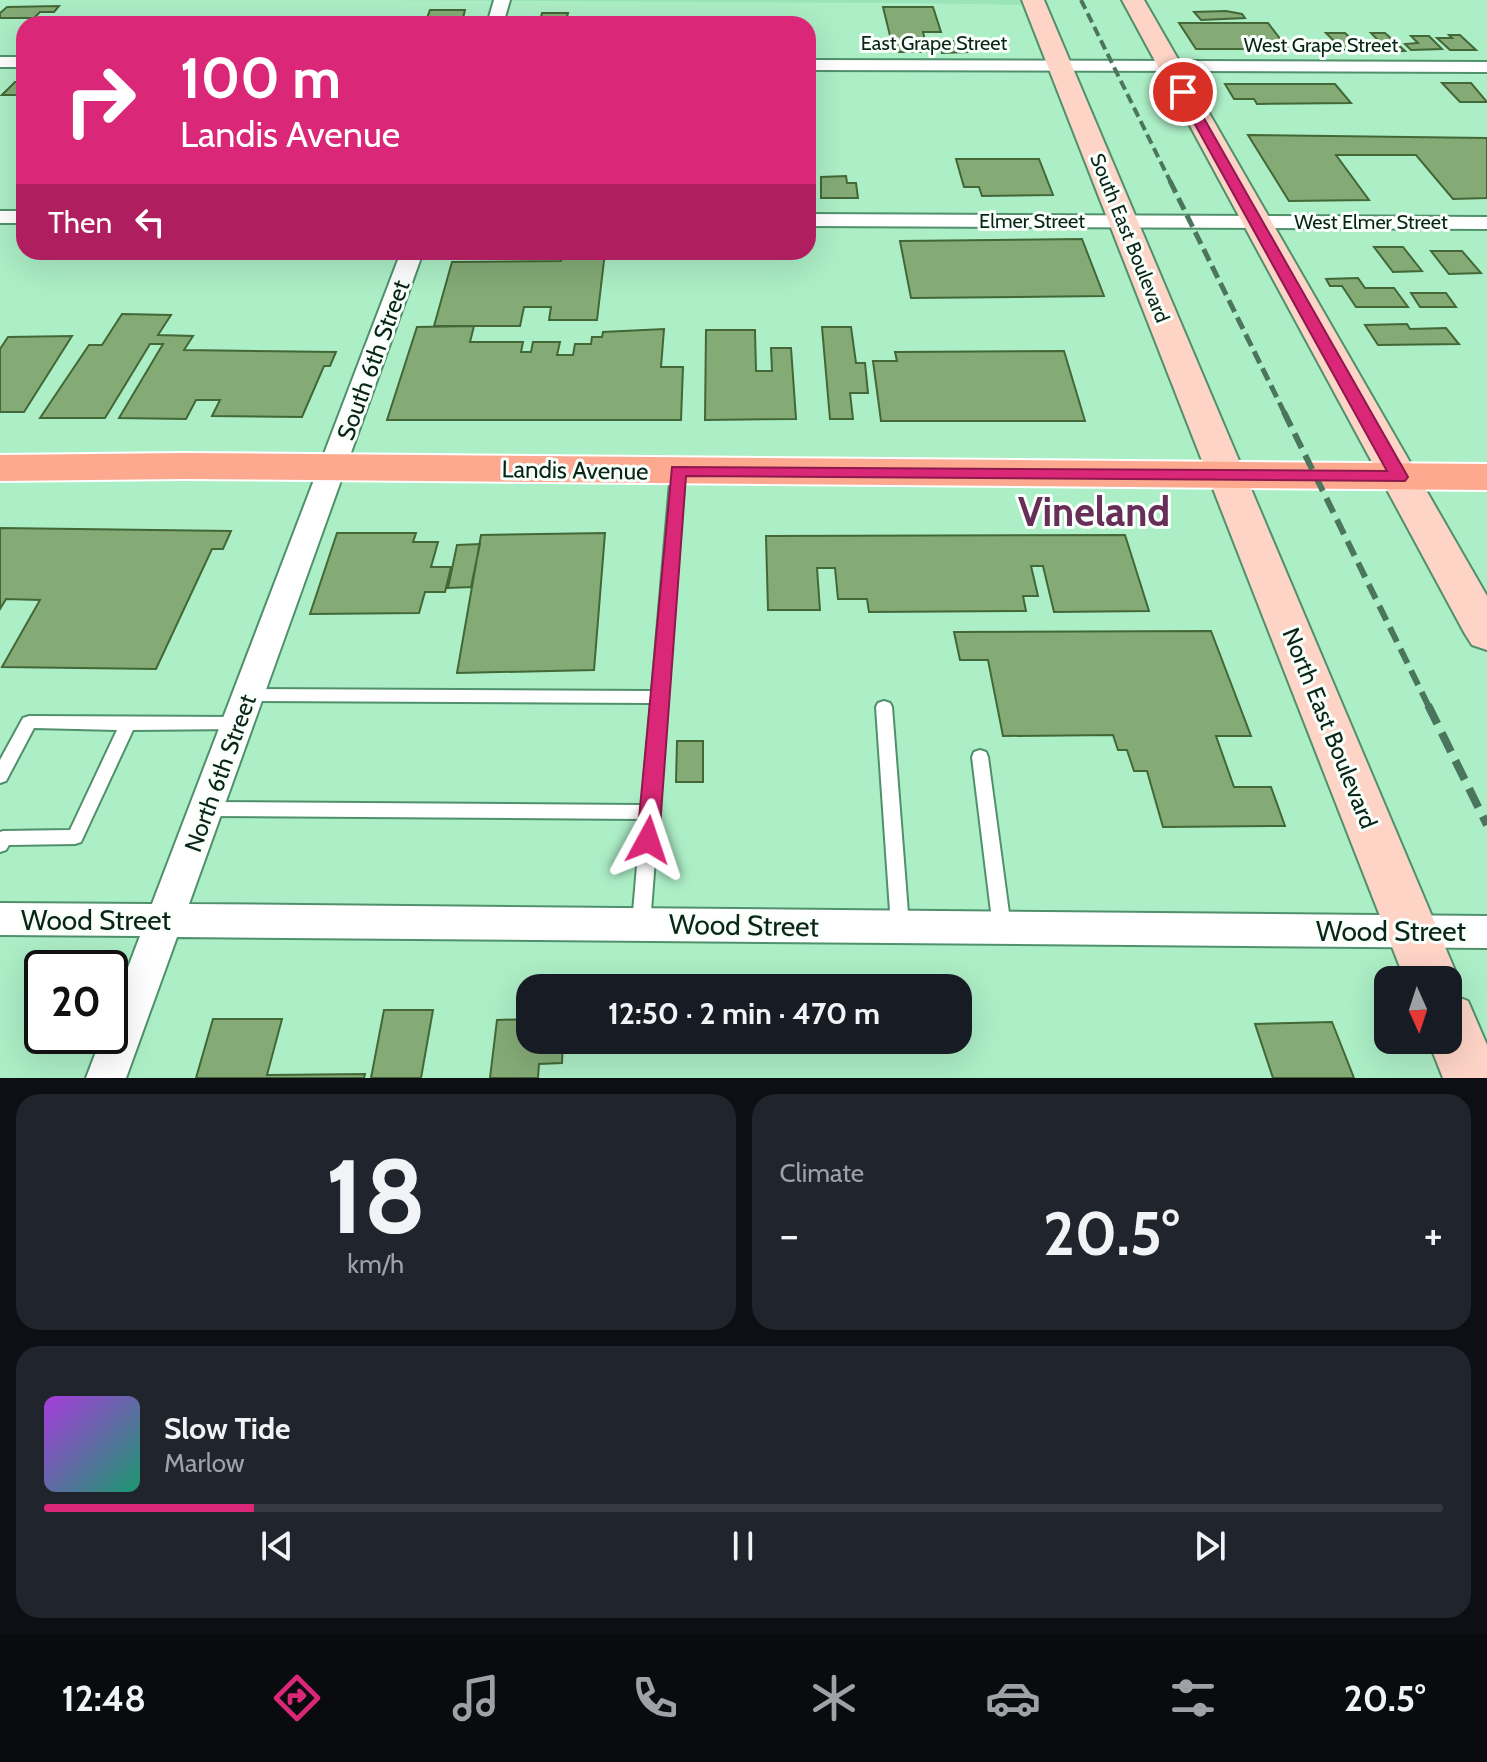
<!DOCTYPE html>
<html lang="en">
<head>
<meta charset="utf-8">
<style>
  :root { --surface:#171b24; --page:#20242c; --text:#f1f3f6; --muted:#9ea1a6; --line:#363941; --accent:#db2777 }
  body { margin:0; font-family:Cabin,sans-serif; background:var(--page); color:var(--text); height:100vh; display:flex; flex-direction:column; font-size:30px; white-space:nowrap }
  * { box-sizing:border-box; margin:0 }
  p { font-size:26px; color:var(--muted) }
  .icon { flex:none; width:44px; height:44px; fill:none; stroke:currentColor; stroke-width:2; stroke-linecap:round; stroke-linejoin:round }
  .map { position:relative; height:1078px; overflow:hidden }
  .sheet { display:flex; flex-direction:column; gap:16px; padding:16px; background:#0d0f14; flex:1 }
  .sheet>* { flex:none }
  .top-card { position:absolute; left:16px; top:16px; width:800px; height:244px; border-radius:24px; box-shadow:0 8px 32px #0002; background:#db2777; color:#fff; overflow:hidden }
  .needle { width:52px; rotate:177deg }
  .buttons { position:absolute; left:1374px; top:966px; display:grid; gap:16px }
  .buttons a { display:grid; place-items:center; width:88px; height:88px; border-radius:16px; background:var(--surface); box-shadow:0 8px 32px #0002; font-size:40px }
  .speed { position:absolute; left:24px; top:950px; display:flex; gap:16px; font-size:40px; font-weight:700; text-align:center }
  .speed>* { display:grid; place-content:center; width:104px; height:104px; border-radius:50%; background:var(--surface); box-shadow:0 8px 32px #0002; line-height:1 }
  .speed .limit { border:4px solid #111; border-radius:12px; background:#fff; color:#111 }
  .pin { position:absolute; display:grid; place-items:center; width:68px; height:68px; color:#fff; margin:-34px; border:4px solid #fff; border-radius:50%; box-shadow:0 2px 8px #0007 }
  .me { position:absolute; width:88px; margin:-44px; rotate:5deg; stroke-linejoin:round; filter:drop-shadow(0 0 6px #0008) }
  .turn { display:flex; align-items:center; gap:28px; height:168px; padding:0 32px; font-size:36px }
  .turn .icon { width:104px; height:104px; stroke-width:2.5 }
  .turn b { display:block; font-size:56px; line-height:68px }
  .then { display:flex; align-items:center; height:76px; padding:0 32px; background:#0003; gap:16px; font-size:30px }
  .big { font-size:60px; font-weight:700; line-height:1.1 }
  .sheet .card { flex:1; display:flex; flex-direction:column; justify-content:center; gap:12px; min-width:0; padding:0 28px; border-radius:24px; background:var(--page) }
  .sheet .dial { align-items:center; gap:0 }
  .dial b { font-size:104px; line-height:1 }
  .song { display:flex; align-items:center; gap:24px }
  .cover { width:96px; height:96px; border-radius:12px; background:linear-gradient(135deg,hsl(280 70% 55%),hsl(160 70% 35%)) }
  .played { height:8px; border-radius:4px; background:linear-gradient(90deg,var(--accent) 15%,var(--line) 15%) }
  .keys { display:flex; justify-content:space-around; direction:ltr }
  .heat { display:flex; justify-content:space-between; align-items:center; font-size:44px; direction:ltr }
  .sheet .tiles { flex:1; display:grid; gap:16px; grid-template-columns:1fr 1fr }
  .card:last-child { grid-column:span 2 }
  .trip { position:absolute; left:516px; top:974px; width:456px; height:80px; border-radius:24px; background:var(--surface); box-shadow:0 8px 32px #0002; font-weight:700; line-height:80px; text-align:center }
  .tabs { display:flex; height:128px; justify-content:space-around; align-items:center; background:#090b0e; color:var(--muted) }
  .tabs .icon { width:56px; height:56px }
  .tabs .on { color:var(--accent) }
  .tabs b { font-size:36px; color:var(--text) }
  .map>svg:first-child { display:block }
  .built { fill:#9be4b9 }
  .building { fill:#84ab76; stroke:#436736; stroke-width:2 }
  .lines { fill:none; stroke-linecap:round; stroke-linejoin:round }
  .lane-casing { stroke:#50906c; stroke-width:4 }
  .street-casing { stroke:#50906c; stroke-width:4 }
  .secondary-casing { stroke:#50906c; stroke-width:4 }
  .primary-casing { stroke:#fff; stroke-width:4 }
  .lane { fill:#fff; fill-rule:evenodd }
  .street { fill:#fff; fill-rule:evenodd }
  .secondary { fill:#fed4c7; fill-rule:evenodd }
  .primary { fill:#fca98f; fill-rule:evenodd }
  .rail-far3 { stroke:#4b765d; stroke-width:4; stroke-dasharray:10 5; stroke-linecap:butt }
  .rail-far2 { stroke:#4b765d; stroke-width:5; stroke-dasharray:13 6; stroke-linecap:butt }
  .rail-far1 { stroke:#4b765d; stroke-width:6; stroke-dasharray:16 8; stroke-linecap:butt }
  .rail { stroke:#4b765d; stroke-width:8; stroke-dasharray:21 10; stroke-linecap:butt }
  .route { fill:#db2777; stroke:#8e194d; stroke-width:2 }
  .labels { text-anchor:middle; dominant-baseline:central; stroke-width:6; stroke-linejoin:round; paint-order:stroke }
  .far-street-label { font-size:20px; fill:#092517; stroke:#f9fffb }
  .street-label { font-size:24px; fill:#092517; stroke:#f9fffb }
  .near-street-label { font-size:28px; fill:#092517; stroke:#f9fffb }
  .town-label { font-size:40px; font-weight:bold; fill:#672e58; stroke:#f9fffb }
</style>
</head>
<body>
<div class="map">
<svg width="1487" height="1078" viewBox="0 0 1487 1078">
  <rect width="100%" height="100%" fill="#aceec6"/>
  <path class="built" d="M 372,0 L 1033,0 L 1035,5 L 904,3 Z"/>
  <path class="building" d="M 59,6 L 54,12 L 40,12 L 34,18 L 0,18 L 0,13 L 7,7 Z
    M 883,7 L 933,7 L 941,32 L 923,32 L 928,52 L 894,52 Z
    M 430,10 L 465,10 L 463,18 L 427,18 Z
    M 1226,11 L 1242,14 L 1245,18 L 1201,20 L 1194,12 Z
    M 542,13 L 568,13 L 566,21 L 540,21 Z
    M 1179,23 L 1268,23 L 1288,49 L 1196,49 Z
    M 1326,33 L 1345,33 L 1362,49 L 1343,50 Z
    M 1371,33 L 1385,33 L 1405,51 L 1390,52 Z
    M 1449,35 L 1460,35 L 1476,50 L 1450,50 L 1437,38 L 1452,38 Z
    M 1411,36 L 1429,36 L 1442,49 L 1411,50 L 1405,44 L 1418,43 Z
    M 938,41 L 963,41 L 967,52 L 942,53 Z
    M 15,82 L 24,82 L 24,95 L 2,95 Z
    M 1442,83 L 1471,83 L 1487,102 L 1460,102 Z
    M 1225,84 L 1335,84 L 1351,103 L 1257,104 L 1254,99 L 1234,99 Z
    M 1248,135 L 1487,138 L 1487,198 L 1453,199 L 1416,155 L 1336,155 L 1369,200 L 1289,201 Z
    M 956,159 L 1039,159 L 1053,195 L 982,196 L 979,187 L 964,187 Z
    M 846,176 L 847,183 L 856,183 L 858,198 L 821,198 L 821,177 Z
    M 1082,239 L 1104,296 L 911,298 L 900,241 Z
    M 1374,247 L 1403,247 L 1422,271 L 1393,272 Z
    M 1431,251 L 1462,251 L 1481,273 L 1449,274 Z
    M 562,252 L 605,252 L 597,320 L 549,320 L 551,307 L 524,307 L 520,326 L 434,326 L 452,262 L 561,261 Z
    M 1358,278 L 1365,288 L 1394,288 L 1408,307 L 1356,307 L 1342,286 L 1330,286 L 1326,279 Z
    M 1411,293 L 1446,293 L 1456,307 L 1420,307 Z
    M 122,314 L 171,315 L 158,335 L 193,336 L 184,350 L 336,352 L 330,366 L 324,366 L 302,417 L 212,416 L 220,400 L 196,400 L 186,419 L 119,418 L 163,344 L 150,344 L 105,418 L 40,418 L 89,345 L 102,345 Z
    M 1407,324 L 1410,329 L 1446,328 L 1459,344 L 1378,345 L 1365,325 Z
    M 474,326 L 470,342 L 523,342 L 521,352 L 531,352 L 533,342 L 560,342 L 557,355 L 573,355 L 575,344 L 591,344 L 592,337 L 602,337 L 603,332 L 664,329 L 661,367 L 683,367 L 681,420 L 387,420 L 417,327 Z
    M 822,327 L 851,327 L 856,363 L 865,363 L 868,393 L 850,393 L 853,419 L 830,419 Z
    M 706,330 L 755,330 L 756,371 L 772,371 L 771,348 L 791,348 L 796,419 L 705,420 Z
    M 72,336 L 24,412 L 0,412 L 0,349 L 8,337 Z
    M 1064,351 L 1085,421 L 881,421 L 873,361 L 897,361 L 895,352 Z
    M 0,528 L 231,531 L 223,549 L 212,549 L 156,669 L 2,667 L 40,600 L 6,599 L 0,609 Z
    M 337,533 L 416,533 L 413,542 L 438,542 L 431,567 L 451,567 L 445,592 L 425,592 L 419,613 L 310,614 Z
    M 605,533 L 594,670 L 457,673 L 481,535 Z
    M 1125,535 L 1149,611 L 1054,612 L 1043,566 L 1031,566 L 1038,596 L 1023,596 L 1026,611 L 869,612 L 867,599 L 838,599 L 835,568 L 817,568 L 820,610 L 768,610 L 766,536 Z
    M 480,544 L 471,587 L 448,588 L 457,545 Z
    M 1211,631 L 1251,736 L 1216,736 L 1234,787 L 1271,787 L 1285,826 L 1163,827 L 1147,771 L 1134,771 L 1127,750 L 1118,750 L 1113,735 L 1003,736 L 988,660 L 960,660 L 954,632 Z
    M 677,741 L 703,741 L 703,782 L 676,782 Z
    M 384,1010 L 433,1010 L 421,1078 L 371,1078 Z
    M 213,1019 L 282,1019 L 267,1075 L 365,1074 L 364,1078 L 196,1078 Z
    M 530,1019 L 530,1040 L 563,1040 L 562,1063 L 539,1064 L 538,1078 L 490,1078 L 497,1020 Z
    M 1332,1022 L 1354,1078 L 1273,1078 L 1255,1024 Z"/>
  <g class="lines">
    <g class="lane-casing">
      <path id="lane" d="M 678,467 L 685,471 L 650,924 L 648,930 L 641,932 L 634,930 L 632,924 L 641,819 L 207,816 L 201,814 L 198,809 L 201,804 L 207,802 L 642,805 L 651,703 L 249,701 L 243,699 L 241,695 L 243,691 L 249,689 L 652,691 L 671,471 Z
        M 884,701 L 890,703 L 892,707 L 909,926 L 907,932 L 900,934 L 893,932 L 891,926 L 876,707 L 878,703 Z
        M 29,716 L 238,717 L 244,719 L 246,723 L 244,727 L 238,729 L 133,730 L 81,842 L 75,844 L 9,845 L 6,850 L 0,852 L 0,832 L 3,831 L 70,830 L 117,730 L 34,728 L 6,781 L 0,783 L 0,760 L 23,718 Z
        M 980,750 L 986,752 L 988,757 L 1011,928 L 1009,934 L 1002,936 L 995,934 L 993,928 L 972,757 L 974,752 Z"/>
    </g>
    <g class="street-casing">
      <path id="street" d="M 494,0 L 510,0 L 503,24 L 487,24 Z
        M 0,57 L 24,57 L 24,67 L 0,67 Z
        M 808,60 L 1487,62 L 1487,72 L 808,70 Z
        M 0,211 L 24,211 L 24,223 L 0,223 Z
        M 808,214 L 1487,217 L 1487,229 L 808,226 Z
        M 401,252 L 423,252 L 189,904 L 1487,916 L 1487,948 L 177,937 L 126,1078 L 86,1078 L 102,1036 L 110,1036 L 110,1015 L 140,936 L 0,935 L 0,903 L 152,904 Z"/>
    </g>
    <g class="secondary-casing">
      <path id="secondary" d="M 1022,0 L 1044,0 L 1459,980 L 1453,995 L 1468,1001 L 1487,1045 L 1487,1078 L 1443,1078 L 1428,1040 L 1448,1040 L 1448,980 L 1405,980 Z
        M 1122,0 L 1144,0 L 1487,596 L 1487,650 L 1472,645 L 1465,634 Z"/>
    </g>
    <g class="primary-casing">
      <path id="primary" d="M 184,453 L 1487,464 L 1487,490 L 184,479 L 0,481 L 0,455 Z"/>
    </g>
    <use href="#lane" class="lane"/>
    <use href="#street" class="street"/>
    <use href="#secondary" class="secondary"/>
    <use href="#primary" class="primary"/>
    <path class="rail-far3" d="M 1081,0 L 1171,183"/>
    <path class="rail-far2" d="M 1170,181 L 1285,414"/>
    <path class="rail-far1" d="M 1284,412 L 1429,707"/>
    <path class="rail" d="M 1428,705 L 1487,825"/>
  </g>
  <path class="route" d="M 1183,89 L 1189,92 L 1408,477 L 1405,481 L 686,476 L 659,840 L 656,847 L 648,849 L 640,847 L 637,840 L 672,467 L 1387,471 L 1177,92 Z"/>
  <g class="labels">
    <g class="far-street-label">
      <text x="934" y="43">East Grape Street</text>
      <text x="1321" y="45">West Grape Street</text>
      <text x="1032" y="221">Elmer Street</text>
      <text x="1371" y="222">West Elmer Street</text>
      <text transform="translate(1130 238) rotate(68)">South East Boulevard</text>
    </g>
    <g class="street-label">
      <text transform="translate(373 360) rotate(-70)">South 6th Street</text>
      <text transform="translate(575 470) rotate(1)">Landis Avenue</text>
      <text transform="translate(1330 728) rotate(68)">North East Boulevard</text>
      <text transform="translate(220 773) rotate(-70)">North 6th Street</text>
    </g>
    <g class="near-street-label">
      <text x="96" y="920">Wood Street</text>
      <text transform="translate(744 925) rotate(1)">Wood Street</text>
      <text x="1391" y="931">Wood Street</text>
    </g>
    <g class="town-label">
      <text x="1094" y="511">Vineland</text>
    </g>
  </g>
</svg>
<div class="buttons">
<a><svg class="needle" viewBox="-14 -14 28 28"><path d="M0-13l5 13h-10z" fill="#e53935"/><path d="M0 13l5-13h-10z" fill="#9ea1a6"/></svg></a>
</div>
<div class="speed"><div class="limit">20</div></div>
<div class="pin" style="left:1183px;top:92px;background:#d93025"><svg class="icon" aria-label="arrive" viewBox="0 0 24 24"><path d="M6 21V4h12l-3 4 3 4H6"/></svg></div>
<svg class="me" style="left:648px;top:840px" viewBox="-20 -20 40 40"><path d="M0-17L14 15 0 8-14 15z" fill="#db2777" stroke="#fff" stroke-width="4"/></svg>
<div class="trip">12:50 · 2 min · 470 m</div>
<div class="top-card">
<div class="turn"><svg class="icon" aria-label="right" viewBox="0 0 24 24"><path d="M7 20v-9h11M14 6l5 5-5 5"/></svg><div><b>100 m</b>Landis Avenue</div></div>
<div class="then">Then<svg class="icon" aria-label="left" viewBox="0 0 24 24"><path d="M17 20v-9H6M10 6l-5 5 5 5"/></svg></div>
</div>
</div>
<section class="sheet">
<div class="tiles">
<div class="card dial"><b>18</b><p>km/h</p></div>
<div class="card"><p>Climate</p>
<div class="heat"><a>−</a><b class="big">20.5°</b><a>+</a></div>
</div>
<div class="card">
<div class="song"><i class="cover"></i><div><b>Slow Tide</b><p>Marlow</p></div></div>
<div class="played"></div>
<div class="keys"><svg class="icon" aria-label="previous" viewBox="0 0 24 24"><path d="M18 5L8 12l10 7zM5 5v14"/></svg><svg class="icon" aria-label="pause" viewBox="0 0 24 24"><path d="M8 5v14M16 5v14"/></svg><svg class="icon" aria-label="next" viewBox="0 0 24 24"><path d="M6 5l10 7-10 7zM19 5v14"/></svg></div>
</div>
</div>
</section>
<nav class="tabs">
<b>12:48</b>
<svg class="icon on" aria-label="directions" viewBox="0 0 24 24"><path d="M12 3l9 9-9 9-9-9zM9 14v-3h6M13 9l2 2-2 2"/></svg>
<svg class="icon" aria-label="music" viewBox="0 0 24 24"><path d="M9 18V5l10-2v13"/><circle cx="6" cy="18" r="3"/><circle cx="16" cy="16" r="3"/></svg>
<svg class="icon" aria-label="phone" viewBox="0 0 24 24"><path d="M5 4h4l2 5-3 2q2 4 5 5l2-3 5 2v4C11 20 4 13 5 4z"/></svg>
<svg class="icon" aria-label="climate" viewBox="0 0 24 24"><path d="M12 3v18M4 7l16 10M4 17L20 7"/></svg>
<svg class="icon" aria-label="car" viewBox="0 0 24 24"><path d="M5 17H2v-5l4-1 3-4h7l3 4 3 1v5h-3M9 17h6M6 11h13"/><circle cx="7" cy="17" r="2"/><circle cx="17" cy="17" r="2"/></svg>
<svg class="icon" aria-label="filters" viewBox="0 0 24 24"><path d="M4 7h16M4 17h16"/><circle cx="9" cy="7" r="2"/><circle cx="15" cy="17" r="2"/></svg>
<b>20.5°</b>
</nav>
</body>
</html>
